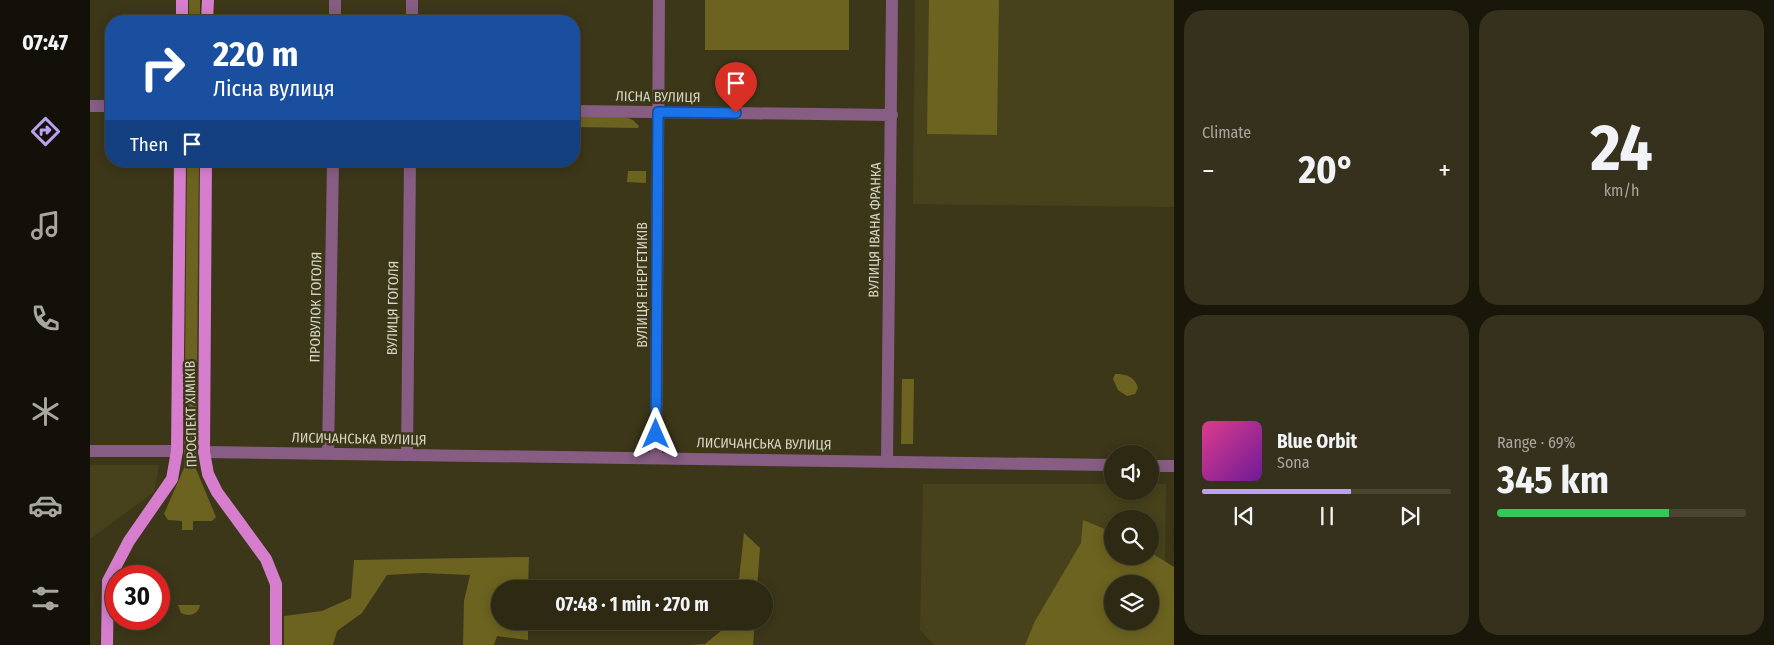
<!DOCTYPE html>
<html lang="en">
<head>
<meta charset="utf-8">
<style>
  :root { --surface:#2d2913; --page:#35311c; --text:#f1f3f6; --muted:#a7a6a0; --line:#484533; --accent:#bca0f2 }
  body { margin:0; font-family:"Fira Sans Condensed",sans-serif; background:var(--page); color:var(--text); height:100vh; display:flex; flex-direction:column; font-size:19px; white-space:nowrap }
  * { box-sizing:border-box; margin:0 }
  p { font-size:16px; color:var(--muted) }
  .icon { flex:none; width:28px; height:28px; fill:none; stroke:currentColor; stroke-width:2; stroke-linecap:round; stroke-linejoin:round }
  .map { position:relative; flex:1; overflow:hidden }
  .sheet { display:flex; flex-direction:column; gap:10px; padding:10px; background:#19170a; width:600px }
  .sheet>* { flex:none }
  .top-card { position:absolute; left:15px; top:15px; width:475px; height:152px; border-radius:20px; box-shadow:0 2px 12px #0003,0 0 0 1px var(--line); background:#1a4fa0; color:#fff; overflow:hidden }
  .fabs { position:absolute; left:1014px; top:445px; display:grid; gap:10px }
  .fabs a { display:grid; place-items:center; width:55px; height:55px; border-radius:50%; background:var(--surface); box-shadow:0 2px 12px #0003,0 0 0 1px var(--line); font-size:25px }
  .speed { position:absolute; left:15px; top:565px; display:flex; gap:10px; font-size:25px; font-weight:700; text-align:center }
  .speed>* { display:grid; place-content:center; width:65px; height:65px; border-radius:50%; background:var(--surface); box-shadow:0 2px 12px #0003,0 0 0 1px var(--line); line-height:1 }
  .speed .limit { border:8px solid #d22; background:#fff; color:#111 }
  .pin { position:absolute; display:grid; place-items:center; width:42px; height:42px; color:#fff; margin:-51px -21px; border-radius:50% 50% 50% 0; rotate:-45deg; box-shadow:0 0 5px #0007 }
  .pin .icon { rotate:45deg }
  .me { position:absolute; width:55px; margin:-28px; rotate:0deg; stroke-linejoin:round; filter:drop-shadow(0 0 4px #0008) }
  .turn { display:flex; align-items:center; gap:18px; height:105px; padding:0 25px; font-size:22px }
  .turn .icon { width:65px; height:65px; stroke-width:2.5 }
  .turn b { display:block; font-size:35px; line-height:42px }
  .then { display:flex; align-items:center; height:48px; padding:0 25px; background:#0003; gap:10px; font-size:19px }
  .big { font-size:38px; font-weight:700; line-height:1.1 }
  .sheet .card { flex:1; display:flex; flex-direction:column; justify-content:center; gap:8px; min-width:0; padding:0 18px; border-radius:20px; background:var(--page) }
  .sheet .dial { align-items:center; gap:0 }
  .dial b { font-size:65px; line-height:1 }
  .song { display:flex; align-items:center; gap:15px }
  .cover { width:60px; height:60px; border-radius:8px; background:linear-gradient(135deg,hsl(330 70% 55%),hsl(280 70% 35%)) }
  .played { height:5px; border-radius:2px; background:linear-gradient(90deg,var(--accent) 60%,var(--line) 60%) }
  .keys { display:flex; justify-content:space-around; direction:ltr }
  .heat { display:flex; justify-content:space-between; align-items:center; font-size:28px; direction:ltr }
  .charge { height:8px; border-radius:4px; background:linear-gradient(90deg,#34c759 69%,var(--line) 0) }
  .sheet .tiles { flex:1; display:grid; gap:10px; grid-template-columns:repeat(2,1fr) }
  .trip { position:absolute; left:401px; top:580px; width:282px; height:50px; border-radius:25px; background:var(--surface); box-shadow:0 2px 12px #0003,0 0 0 1px var(--line); font-weight:700; line-height:50px; text-align:center }
  main { display:flex; flex:1; min-height:0 }
  .tabs { display:flex; flex-direction:column; width:90px; justify-content:space-around; align-items:center; background:#121008; color:var(--muted) }
  .tabs .icon { width:35px; height:35px }
  .tabs .on { color:var(--accent) }
  .tabs b { font-size:22px; color:var(--text) }
  .map>svg:first-child { display:block }
  .built { fill:#47421b; fill-rule:evenodd }
  .green { fill:#6c6320; fill-rule:evenodd }
  .lines { fill:none; stroke-linecap:round; stroke-linejoin:round }
  .minor { stroke:#875d83; stroke-width:12 }
  .major { stroke:#d67ecd; stroke-width:12 }
  .route-casing { stroke:#114b97; stroke-width:12 }
  .route { stroke:#1a73e8; stroke-width:9 }
  .labels { text-anchor:middle; dominant-baseline:central; stroke-width:5; stroke-linejoin:round; paint-order:stroke }
  .street-label { font-size:14px; fill:#d7d5c3; stroke:#3c3719 }
</style>
</head>
<body>
<main>
<nav class="tabs">
<b>07:47</b>
<svg class="icon on" aria-label="directions" viewBox="0 0 24 24"><path d="M12 3l9 9-9 9-9-9zM9 14v-3h6M13 9l2 2-2 2"/></svg>
<svg class="icon" aria-label="music" viewBox="0 0 24 24"><path d="M9 18V5l10-2v13"/><circle cx="6" cy="18" r="3"/><circle cx="16" cy="16" r="3"/></svg>
<svg class="icon" aria-label="phone" viewBox="0 0 24 24"><path d="M5 4h4l2 5-3 2q2 4 5 5l2-3 5 2v4C11 20 4 13 5 4z"/></svg>
<svg class="icon" aria-label="climate" viewBox="0 0 24 24"><path d="M12 3v18M4 7l16 10M4 17L20 7"/></svg>
<svg class="icon" aria-label="car" viewBox="0 0 24 24"><path d="M5 17H2v-5l4-1 3-4h7l3 4 3 1v5h-3M9 17h6M6 11h13"/><circle cx="7" cy="17" r="2"/><circle cx="17" cy="17" r="2"/></svg>
<svg class="icon" aria-label="filters" viewBox="0 0 24 24"><path d="M4 7h16M4 17h16"/><circle cx="9" cy="7" r="2"/><circle cx="15" cy="17" r="2"/></svg>
</nav>
<div class="map">
<svg width="1084" height="645" viewBox="0 0 1084 645">
  <rect width="100%" height="100%" fill="#3c3719"/>
  <path class="built" d="M 825,0 L 1084,0 L 1084,207 L 823,204 Z
    M 0,465 L 69,465 L 64,492 L 0,539 Z
    M 833,484 L 1022,484 L 1022,491 L 1060,491 L 1060,484 L 1076,484 L 1074,645 L 844,645 L 830,630 ZM 1022,519 L 1060,519 L 1060,556 L 1022,556 ZM 1022,584 L 1060,584 L 1060,621 L 1022,621 Z"/>
  <path class="green" d="M 99,0 L 110,0 L 110,21 L 99,21 Z
    M 615,0 L 759,0 L 759,50 L 615,50 Z
    M 839,0 L 909,0 L 907,135 L 837,134 Z
    M 484,116 L 536,117 L 543,120 L 549,126 L 548,128 L 484,127 Z
    M 97,161 L 109,161 L 106,469 L 126,517 L 122,521 L 103,521 L 103,530 L 92,530 L 92,521 L 78,520 L 74,514 L 94,468 Z
    M 538,171 L 556,171 L 556,183 L 537,182 Z
    M 1025,374 C 1035,374 1045,376 1048,388 L 1045,394 L 1037,396 L 1028,390 L 1023,379 Z
    M 812,379 L 824,379 L 823,444 L 811,444 Z
    M 993,520 L 1022,532 L 1022,556 L 1060,556 L 1060,552 L 1084,567 L 1084,645 L 935,645 L 945,621 L 991,543 ZM 1022,584 L 1060,584 L 1060,621 L 1022,621 Z
    M 654,533 L 670,548 L 667,589 L 648,589 Z
    M 439,557 L 438,589 L 410,589 L 410,621 L 438,621 L 438,640 L 407,636 L 404,645 L 373,645 L 374,601 L 380,575 L 332,573 L 297,575 L 272,613 L 247,631 L 243,645 L 194,645 L 194,616 L 232,611 L 261,598 L 264,560 Z
    M 88,605 L 110,605 C 108,615 99,617 91,613 Z
    M 643,621 L 665,621 L 663,645 L 599,645 L 615,644 Z"/>
  <g class="lines">
    <path class="minor" d="M 245,21 L 245,0
      M 322,21 L 322,0
      M 0,106 L 21,106
      M 484,111 L 802,115
      M 0,451 L 87,451
      M 114,452 L 1022,465
      M 238,454 L 243,161
      M 317,455 L 320,161
      M 566,458 L 569,0
      M 797,461 L 802,0
      M 1060,466 L 1084,466"/>
    <path class="major" d="M 92,21 L 92,0
      M 117,21 L 118,0
      M 116,161 L 114,452 L 118,474 L 127,492 L 176,559 L 186,584 L 186,645
      M 17,645 L 18,581 L 39,541 L 82,479 L 87,451 L 90,161"/>
  </g>
  <g class="lines">
    <g class="route-casing">
      <path id="route" d="M 566,434 L 568,112 L 646,113"/>
    </g>
    <use href="#route" class="route"/>
  </g>
  <g class="labels">
    <g class="street-label">
      <text transform="translate(568 97) rotate(1)">ЛІСНА ВУЛИЦЯ</text>
      <text transform="translate(785 230) rotate(-89)">ВУЛИЦЯ ІВАНА ФРАНКА</text>
      <text transform="translate(552 285) rotate(-90)">ВУЛИЦЯ ЕНЕРГЕТИКІВ</text>
      <text transform="translate(226 307) rotate(-89)">ПРОВУЛОК ГОГОЛЯ</text>
      <text transform="translate(303 308) rotate(-89)">ВУЛИЦЯ ГОГОЛЯ</text>
      <text transform="translate(101 414) rotate(-91)">ПРОСПЕКТ ХІМІКІВ</text>
      <text transform="translate(269 439) rotate(1)">ЛИСИЧАНСЬКА ВУЛИЦЯ</text>
      <text transform="translate(674 444) rotate(1)">ЛИСИЧАНСЬКА ВУЛИЦЯ</text>
    </g>
  </g>
</svg>
<div class="fabs">
<a><svg class="icon" aria-label="sound" viewBox="0 0 24 24"><path d="M4 9h4l5-4v14l-5-4H4zM17 9q2 3 0 6"/></svg></a>
<a><svg class="icon" aria-label="search" viewBox="0 0 24 24"><circle cx="10" cy="10" r="6"/><path d="M15 15l6 6"/></svg></a>
<a><svg class="icon" aria-label="layers" viewBox="0 0 24 24"><path d="M12 4l9 5-9 5-9-5zM3 14l9 5 9-5"/></svg></a>
</div>
<div class="speed"><div class="limit">30</div></div>
<div class="pin" style="left:646px;top:113px;background:#d93025"><svg class="icon" aria-label="arrive" viewBox="0 0 24 24"><path d="M6 21V4h12l-3 4 3 4H6"/></svg></div>
<svg class="me" style="left:566px;top:434px" viewBox="-20 -20 40 40"><path d="M0-17L14 15 0 8-14 15z" fill="#1a73e8" stroke="#fff" stroke-width="4"/></svg>
<div class="trip">07:48 · 1 min · 270 m</div>
<div class="top-card">
<div class="turn"><svg class="icon" aria-label="right" viewBox="0 0 24 24"><path d="M7 20v-9h11M14 6l5 5-5 5"/></svg><div><b>220 m</b>Лісна вулиця</div></div>
<div class="then">Then<svg class="icon" aria-label="arrive" viewBox="0 0 24 24"><path d="M6 21V4h12l-3 4 3 4H6"/></svg></div>
</div>
</div>
<section class="sheet">
<div class="tiles">
<div class="card"><p>Climate</p>
<div class="heat"><a>−</a><b class="big">20°</b><a>+</a></div>
</div>
<div class="card dial"><b>24</b><p>km/h</p></div>
<div class="card">
<div class="song"><i class="cover"></i><div><b>Blue Orbit</b><p>Sona</p></div></div>
<div class="played"></div>
<div class="keys"><svg class="icon" aria-label="previous" viewBox="0 0 24 24"><path d="M18 5L8 12l10 7zM5 5v14"/></svg><svg class="icon" aria-label="pause" viewBox="0 0 24 24"><path d="M8 5v14M16 5v14"/></svg><svg class="icon" aria-label="next" viewBox="0 0 24 24"><path d="M6 5l10 7-10 7zM19 5v14"/></svg></div>
</div>
<div class="card"><p>Range · 69%</p><b class="big">345 km</b><div class="charge"></div></div>
</div>
</section>
</main>
</body>
</html>
